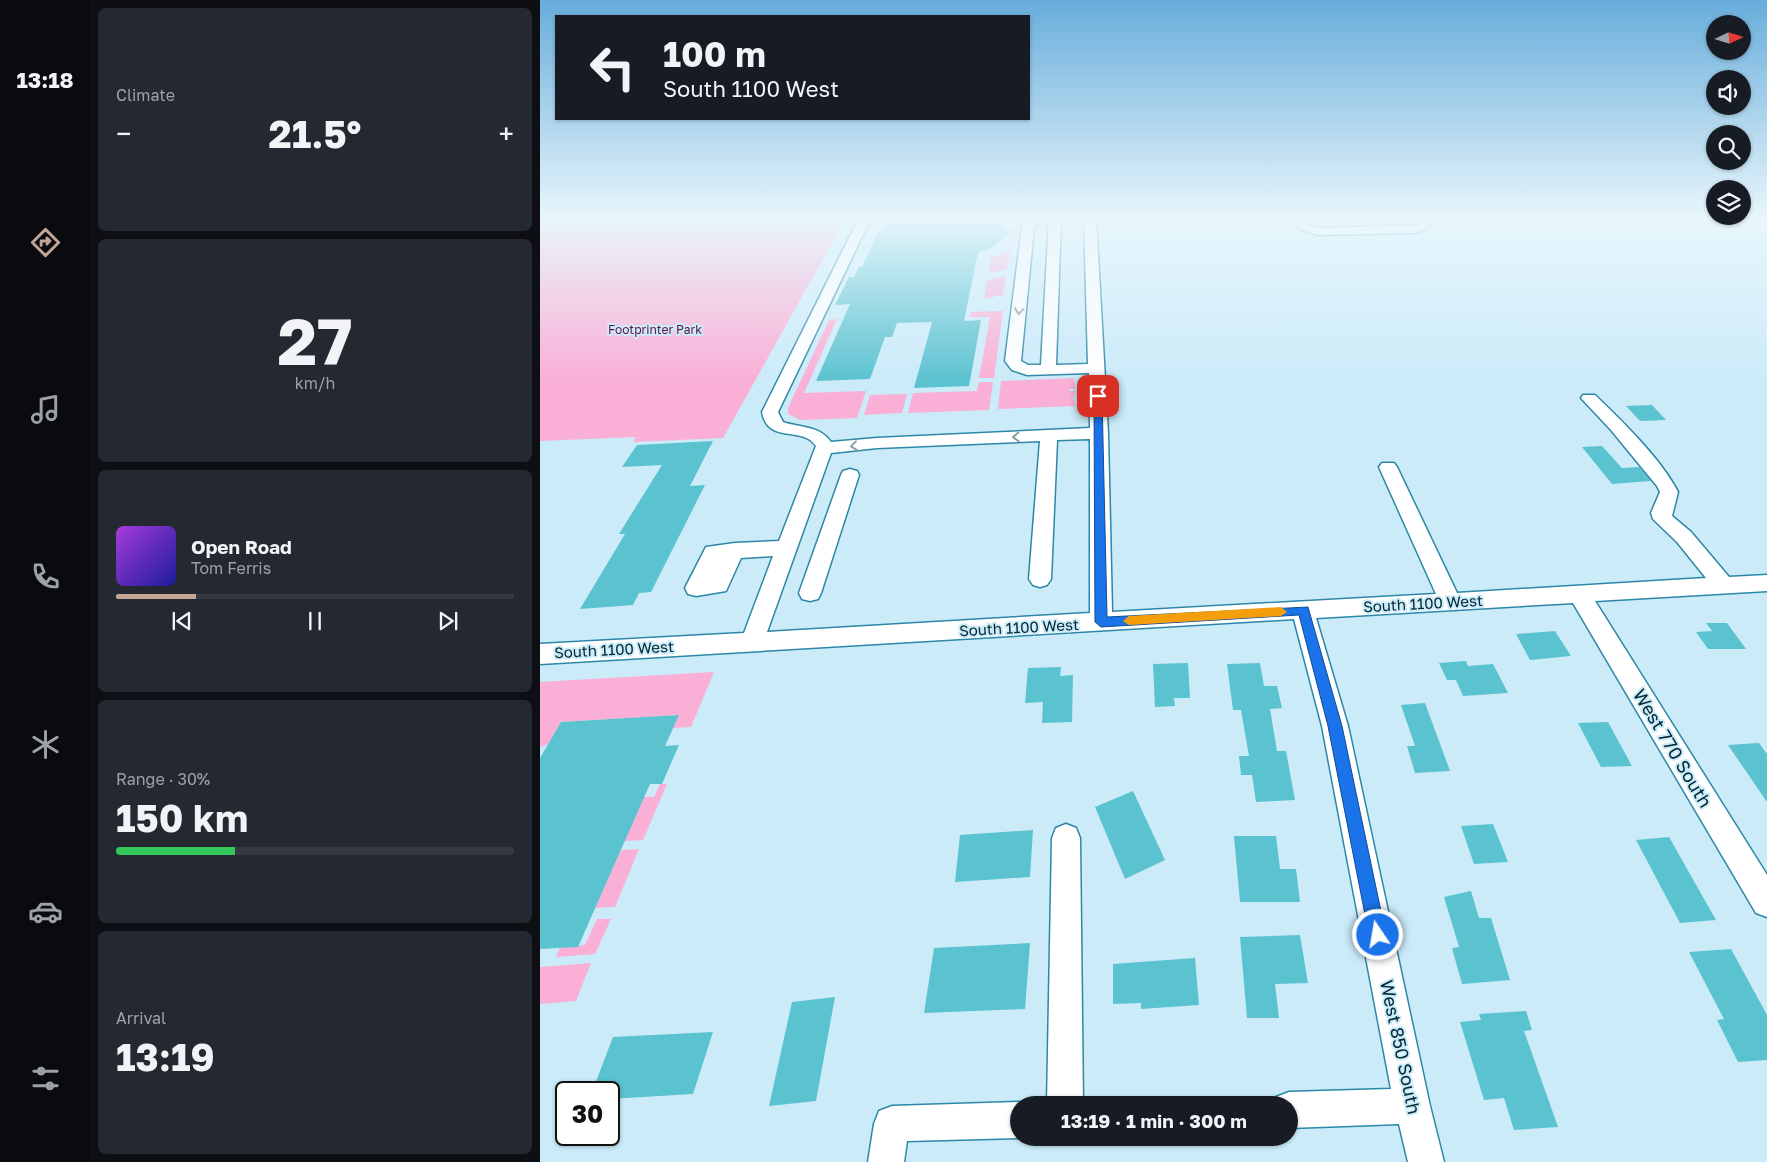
<!DOCTYPE html>
<html lang="en">
<head>
<meta charset="utf-8">
<style>
  :root { --surface:#171b24; --page:#242831; --text:#f1f3f6; --muted:#9ea1a6; --line:#363941; --accent:#c3a595 }
  body { margin:0; font-family:"Golos Text",sans-serif; background:var(--page); color:var(--text); height:100vh; display:flex; flex-direction:column; font-size:19px; white-space:nowrap }
  * { box-sizing:border-box; margin:0 }
  p { font-size:16px; color:var(--muted) }
  .icon { flex:none; width:28px; height:28px; fill:none; stroke:currentColor; stroke-width:2; stroke-linecap:round; stroke-linejoin:round }
  .map { position:relative; flex:1; overflow:hidden }
  .details { display:flex; flex-direction:column; gap:8px; padding:8px; background:#0d0f14; width:450px }
  .details>* { flex:none }
  .banner { position:absolute; left:15px; top:15px; width:475px; height:105px; border-radius:0px; box-shadow:0 1px 4px #0004; background:#171b24; color:var(--text); overflow:hidden }
  .needle { width:32px; rotate:86deg }
  .buttons { position:absolute; left:1166px; top:15px; display:grid; gap:10px }
  .buttons a { display:grid; place-items:center; width:45px; height:45px; border-radius:50%; background:var(--surface); box-shadow:0 1px 4px #0004; font-size:25px }
  .speed { position:absolute; left:15px; top:1081px; display:flex; gap:10px; font-size:25px; font-weight:700; text-align:center }
  .speed>* { display:grid; place-content:center; width:65px; height:65px; border-radius:50%; background:var(--surface); box-shadow:0 1px 4px #0004; line-height:1 }
  .speed .limit { border:2px solid #111; border-radius:8px; background:#fff; color:#111 }
  .pin { position:absolute; display:grid; place-items:center; width:42px; height:42px; color:#fff; margin:-21px; border-radius:10px; box-shadow:0 2px 8px #0006 }
  .me { position:absolute; width:55px; margin:-28px; rotate:348deg; stroke-linejoin:round; filter:drop-shadow(0 0 4px #0008) }
  .turn { display:flex; align-items:center; gap:18px; height:105px; padding:0 25px; font-size:22px }
  .turn .icon { width:65px; height:65px; stroke-width:2.5 }
  .turn b { display:block; font-size:35px; line-height:42px }
  .big { font-size:38px; font-weight:700; line-height:1.1 }
  .details .card { flex:1; display:flex; flex-direction:column; justify-content:center; gap:8px; min-width:0; padding:0 18px; border-radius:8px; background:var(--page) }
  .details .dial { align-items:center; gap:0 }
  .dial b { font-size:65px; line-height:1 }
  .song { display:flex; align-items:center; gap:15px }
  .cover { width:60px; height:60px; border-radius:8px; background:linear-gradient(135deg,hsl(280 70% 55%),hsl(240 70% 35%)) }
  .played { height:5px; border-radius:2px; background:linear-gradient(90deg,var(--accent) 20%,var(--line) 20%) }
  .keys { display:flex; justify-content:space-around; direction:ltr }
  .heat { display:flex; justify-content:space-between; align-items:center; font-size:28px; direction:ltr }
  .charge { height:8px; border-radius:4px; background:linear-gradient(90deg,#34c759 30%,var(--line) 0) }
  .trip { position:absolute; left:470px; top:1096px; width:288px; height:50px; border-radius:25px; background:var(--surface); box-shadow:0 1px 4px #0004; font-weight:700; line-height:50px; text-align:center }
  main { display:flex; flex:1; min-height:0 }
  .dock { display:flex; flex-direction:column; width:90px; justify-content:space-around; align-items:center; background:#090b0e; color:var(--muted) }
  .dock .icon { width:35px; height:35px }
  .dock .active { color:var(--accent) }
  .dock b { font-size:22px; color:var(--text) }
  .map>svg:first-child { display:block }
  .green { fill:#faafd6 }
  .building { fill:#5bc2d0 }
  .lines { fill:none; stroke-linecap:round; stroke-linejoin:round }
  .minor-casing { stroke:#2d87a8; stroke-width:3 }
  .minor { fill:#fff; fill-rule:evenodd }
  .oneway { stroke:#8d9ea4 }
  .route { fill:#1a73e8; stroke:#114b97 }
  .slow { fill:#f59e0b }
  .labels { text-anchor:middle; dominant-baseline:central; stroke-width:4; stroke-linejoin:round; paint-order:stroke }
  .far-park-label { font-size:12px; fill:#5f1443; stroke:#cbebf9 }
  .street-label { font-size:15px; fill:#012835; stroke:#cbebf9 }
  .near-street-label { font-size:18px; fill:#012835; stroke:#cbebf9 }
</style>
</head>
<body>
<main>
<nav class="dock">
<b>13:18</b>
<svg class="icon active" aria-label="directions" viewBox="0 0 24 24"><path d="M12 3l9 9-9 9-9-9zM9 14v-3h6M13 9l2 2-2 2"/></svg>
<svg class="icon" aria-label="music" viewBox="0 0 24 24"><path d="M9 18V5l10-2v13"/><circle cx="6" cy="18" r="3"/><circle cx="16" cy="16" r="3"/></svg>
<svg class="icon" aria-label="phone" viewBox="0 0 24 24"><path d="M5 4h4l2 5-3 2q2 4 5 5l2-3 5 2v4C11 20 4 13 5 4z"/></svg>
<svg class="icon" aria-label="climate" viewBox="0 0 24 24"><path d="M12 3v18M4 7l16 10M4 17L20 7"/></svg>
<svg class="icon" aria-label="car" viewBox="0 0 24 24"><path d="M5 17H2v-5l4-1 3-4h7l3 4 3 1v5h-3M9 17h6M6 11h13"/><circle cx="7" cy="17" r="2"/><circle cx="17" cy="17" r="2"/></svg>
<svg class="icon" aria-label="filters" viewBox="0 0 24 24"><path d="M4 7h16M4 17h16"/><circle cx="9" cy="7" r="2"/><circle cx="15" cy="17" r="2"/></svg>
</nav>
<section class="details">
<div class="card"><p>Climate</p>
<div class="heat"><a>−</a><b class="big">21.5°</b><a>+</a></div>
</div>
<div class="card dial"><b>27</b><p>km/h</p></div>
<div class="card">
<div class="song"><i class="cover"></i><div><b>Open Road</b><p>Tom Ferris</p></div></div>
<div class="played"></div>
<div class="keys"><svg class="icon" aria-label="previous" viewBox="0 0 24 24"><path d="M18 5L8 12l10 7zM5 5v14"/></svg><svg class="icon" aria-label="pause" viewBox="0 0 24 24"><path d="M8 5v14M16 5v14"/></svg><svg class="icon" aria-label="next" viewBox="0 0 24 24"><path d="M6 5l10 7-10 7zM19 5v14"/></svg></div>
</div>
<div class="card"><p>Range · 30%</p><b class="big">150 km</b><div class="charge"></div></div>
<div class="card"><p>Arrival</p><b class="big">13:19</b></div>
</section>
<div class="map">
<svg width="1227" height="1162" viewBox="0 0 1227 1162">
  <rect width="100%" height="100%" fill="#cbebf9"/>
  <path class="green" d="M 0,218 L 306,218 L 183,438 L 93,442 L 96,437 L 0,441 Z
    M 470,251 L 467,269 L 449,273 L 451,257 Z
    M 466,276 L 463,295 L 444,299 L 447,280 Z
    M 463,311 L 454,378 L 439,378 L 450,317 L 430,317 L 431,312 Z
    M 297,319 L 264,393 L 326,391 L 317,418 L 260,420 L 248,414 L 248,408 L 289,320 Z
    M 534,378 L 535,389 L 530,389 L 530,391 L 535,391 L 534,397 L 530,399 L 534,399 L 535,406 L 458,409 L 461,381 Z
    M 439,382 L 453,382 L 449,410 L 368,413 L 373,393 L 437,391 Z
    M 367,394 L 362,413 L 324,415 L 330,395 Z
    M 174,672 L 151,727 L 133,728 L 138,715 L 21,722 L 8,744 L 0,747 L 0,682 Z
    M 120,784 L 127,784 L 103,840 L 84,841 L 104,797 L 114,797 Z
    M 99,849 L 75,907 L 55,908 L 81,850 Z
    M 57,919 L 71,919 L 55,954 L 16,957 L 20,948 L 45,945 Z
    M 51,963 L 36,1001 L 0,1004 L 0,967 Z"/>
  <path class="building" d="M 403,218 L 467,218 L 463,229 L 473,230 L 450,249 L 438,252 L 424,321 L 441,320 L 429,386 L 374,388 L 392,322 L 357,323 L 352,337 L 345,337 L 330,379 L 276,381 L 310,304 L 295,305 L 309,277 L 314,277 L 319,267 L 322,267 L 338,231 L 343,231 L 346,224 L 402,222 Z
    M 1112,405 L 1126,420 L 1100,421 L 1086,406 Z
    M 173,441 L 150,486 L 165,485 L 111,592 L 99,593 L 93,605 L 40,609 L 85,534 L 79,534 L 122,465 L 82,467 L 97,445 Z
    M 1062,446 L 1082,468 L 1099,467 L 1111,481 L 1072,484 L 1042,447 Z
    M 1166,623 L 1187,623 L 1206,649 L 1168,649 L 1156,632 L 1172,631 Z
    M 1015,631 L 1031,656 L 990,660 L 976,634 Z
    M 926,661 L 928,666 L 953,664 L 968,693 L 923,696 L 916,680 L 907,680 L 899,663 Z
    M 648,663 L 650,698 L 634,698 L 635,706 L 615,707 L 613,664 Z
    M 720,663 L 724,686 L 737,686 L 742,708 L 730,709 L 737,751 L 746,751 L 755,800 L 716,802 L 712,775 L 701,775 L 699,756 L 709,756 L 701,710 L 693,710 L 687,664 Z
    M 521,667 L 520,676 L 533,675 L 532,722 L 502,723 L 503,702 L 485,703 L 488,668 Z
    M 885,703 L 910,771 L 875,773 L 867,746 L 875,746 L 861,705 Z
    M 139,715 L 125,746 L 139,745 L 122,784 L 110,784 L 38,947 L 0,949 L 0,758 L 21,722 Z
    M 1068,722 L 1092,766 L 1061,767 L 1038,723 Z
    M 1219,743 L 1227,754 L 1227,802 L 1188,745 Z
    M 593,791 L 625,860 L 585,879 L 555,807 Z
    M 953,824 L 968,862 L 934,864 L 921,826 Z
    M 493,830 L 490,877 L 415,882 L 420,835 Z
    M 694,836 L 736,836 L 740,869 L 756,869 L 760,902 L 700,902 Z
    M 1129,837 L 1176,920 L 1140,923 L 1096,840 Z
    M 931,891 L 939,918 L 951,918 L 970,980 L 922,984 L 912,948 L 919,947 L 904,897 Z
    M 760,935 L 768,983 L 735,984 L 739,1018 L 707,1018 L 700,937 Z
    M 490,943 L 485,1009 L 384,1013 L 394,948 Z
    M 1191,949 L 1227,1015 L 1227,1060 L 1198,1062 L 1177,1020 L 1184,1019 L 1149,952 Z
    M 655,958 L 659,1005 L 601,1009 L 601,1003 L 573,1004 L 573,964 Z
    M 295,997 L 276,1101 L 229,1106 L 252,1002 Z
    M 986,1011 L 992,1030 L 984,1031 L 1018,1127 L 974,1130 L 964,1098 L 944,1100 L 920,1022 L 941,1020 L 939,1014 Z
    M 173,1032 L 153,1094 L 69,1099 L 69,1092 L 52,1092 L 73,1037 Z"/>
  <g class="lines">
    <g class="minor-casing">
      <path id="minor" d="M 319,218 L 331,218 L 238,412 L 243,422 C 260,428 279,425 291,442 L 337,438 L 550,428 L 549,373 L 487,375 L 472,370 L 465,361 L 482,226 L 489,218 L 506,218 L 494,227 L 481,361 L 488,365 L 501,365 L 509,218 L 521,218 L 516,365 L 548,364 L 544,218 L 556,218 L 568,433 L 572,612 L 896,594 L 839,467 L 842,463 L 854,463 L 857,467 L 917,593 L 1166,578 L 1137,542 L 1113,519 L 1111,513 L 1120,492 L 1117,486 L 1071,430 L 1041,398 L 1043,395 L 1055,395 C 1082,421 1121,459 1138,492 L 1132,516 L 1151,532 L 1189,577 L 1227,575 L 1227,591 L 1055,601 L 1227,875 L 1227,917 L 1216,913 L 1033,603 L 776,618 L 808,726 L 890,1106 L 904,1162 L 868,1162 L 859,1124 L 749,1128 L 749,1105 L 733,1105 L 736,1097 L 749,1092 L 851,1089 L 782,726 L 754,619 L 0,664 L 0,644 L 204,633 L 233,556 L 201,558 L 186,591 L 156,596 L 148,594 L 145,588 L 166,547 L 195,543 L 239,541 L 276,446 C 262,425 228,445 222,412 ZM 550,439 L 550,613 L 227,632 L 291,453 L 337,448 L 500,441 L 489,579 L 493,585 L 500,587 L 507,585 L 511,579 L 517,440 Z
        M 752,218 L 763,218 L 771,226 L 781,228 L 877,225 L 874,218 L 885,218 L 889,224 L 885,230 L 875,233 L 777,235 L 759,229 Z
        M 310,469 L 317,471 L 319,475 L 281,593 L 278,599 L 270,601 L 262,599 L 259,593 L 301,475 L 303,471 Z
        M 526,824 L 536,828 L 540,838 L 543,1105 L 507,1105 L 512,838 L 516,828 Z
        M 479,1102 L 486,1105 L 479,1105 L 479,1138 L 367,1141 L 364,1162 L 328,1162 L 334,1124 L 339,1111 L 352,1106 Z"/>
    </g>
    <use href="#minor" class="minor"/>
  </g>
  <defs><path id="oneway-chevron" d="M-2-3.5L2.5 0L-2 3.5" fill="none" stroke-width="1.6" stroke-linecap="round" stroke-linejoin="round" transform="scale(1.25)"/></defs>
  <g class="oneway">
    <use href="#oneway-chevron" transform="translate(479 311) rotate(96)"/>
    <use href="#oneway-chevron" transform="translate(476 437) rotate(178)"/>
    <use href="#oneway-chevron" transform="translate(314 446) rotate(173)"/>
  </g>
  <linearGradient id="sky" x2="0" y2="1"><stop stop-color="#68addb"/><stop offset="0.57" stop-color="#e8f6fc"/><stop offset="1" stop-color="#e8f6fc" stop-opacity="0"/></linearGradient>
  <rect width="1227" height="381" fill="url(#sky)"/>
  <path class="route" d="M 558,393 L 562,396 L 567,617 L 768,607 L 802,726 L 846,935 L 843,941 L 838,943 L 832,941 L 829,935 L 788,726 L 759,615 L 561,627 L 555,622 L 554,396 Z"/>
  <path class="slow" d="M 741,607 L 747,612 L 741,616 L 589,625 L 583,621 L 589,616 Z"/>
  <g class="labels">
    <g class="far-park-label">
      <text x="115" y="329">Footprinter Park</text>
    </g>
    <g class="street-label">
      <text transform="translate(883 603) rotate(-3)">South 1100 West</text>
      <text transform="translate(479 627) rotate(-3)">South 1100 West</text>
      <text transform="translate(74 649) rotate(-3)">South 1100 West</text>
    </g>
    <g class="near-street-label">
      <text transform="translate(1133 748) rotate(59)">West 770 South</text>
      <text transform="translate(861 1047) rotate(78)">West 850 South</text>
    </g>
  </g>
</svg>
<div class="buttons">
<a><svg class="needle" viewBox="-14 -14 28 28"><path d="M0-13l5 13h-10z" fill="#e53935"/><path d="M0 13l5-13h-10z" fill="#9ea1a6"/></svg></a>
<a><svg class="icon" aria-label="sound" viewBox="0 0 24 24"><path d="M4 9h4l5-4v14l-5-4H4zM17 9q2 3 0 6"/></svg></a>
<a><svg class="icon" aria-label="search" viewBox="0 0 24 24"><circle cx="10" cy="10" r="6"/><path d="M15 15l6 6"/></svg></a>
<a><svg class="icon" aria-label="layers" viewBox="0 0 24 24"><path d="M12 4l9 5-9 5-9-5zM3 14l9 5 9-5"/></svg></a>
</div>
<div class="speed"><div class="limit">30</div></div>
<div class="pin" style="left:558px;top:396px;background:#d93025"><svg class="icon" aria-label="arrive" viewBox="0 0 24 24"><path d="M6 21V4h12l-3 4 3 4H6"/></svg></div>
<svg class="me" style="left:838px;top:935px" viewBox="-20 -20 40 40"><circle r="17" fill="#1a73e8" stroke="#fff" stroke-width="3"/><path d="M0-11L8 9 0 5-8 9z" fill="#fff"/></svg>
<div class="trip">13:19 · 1 min · 300 m</div>
<div class="banner">
<div class="turn"><svg class="icon" aria-label="left" viewBox="0 0 24 24"><path d="M17 20v-9H6M10 6l-5 5 5 5"/></svg><div><b>100 m</b>South 1100 West</div></div>
</div>
</div>
</main>
</body>
</html>
